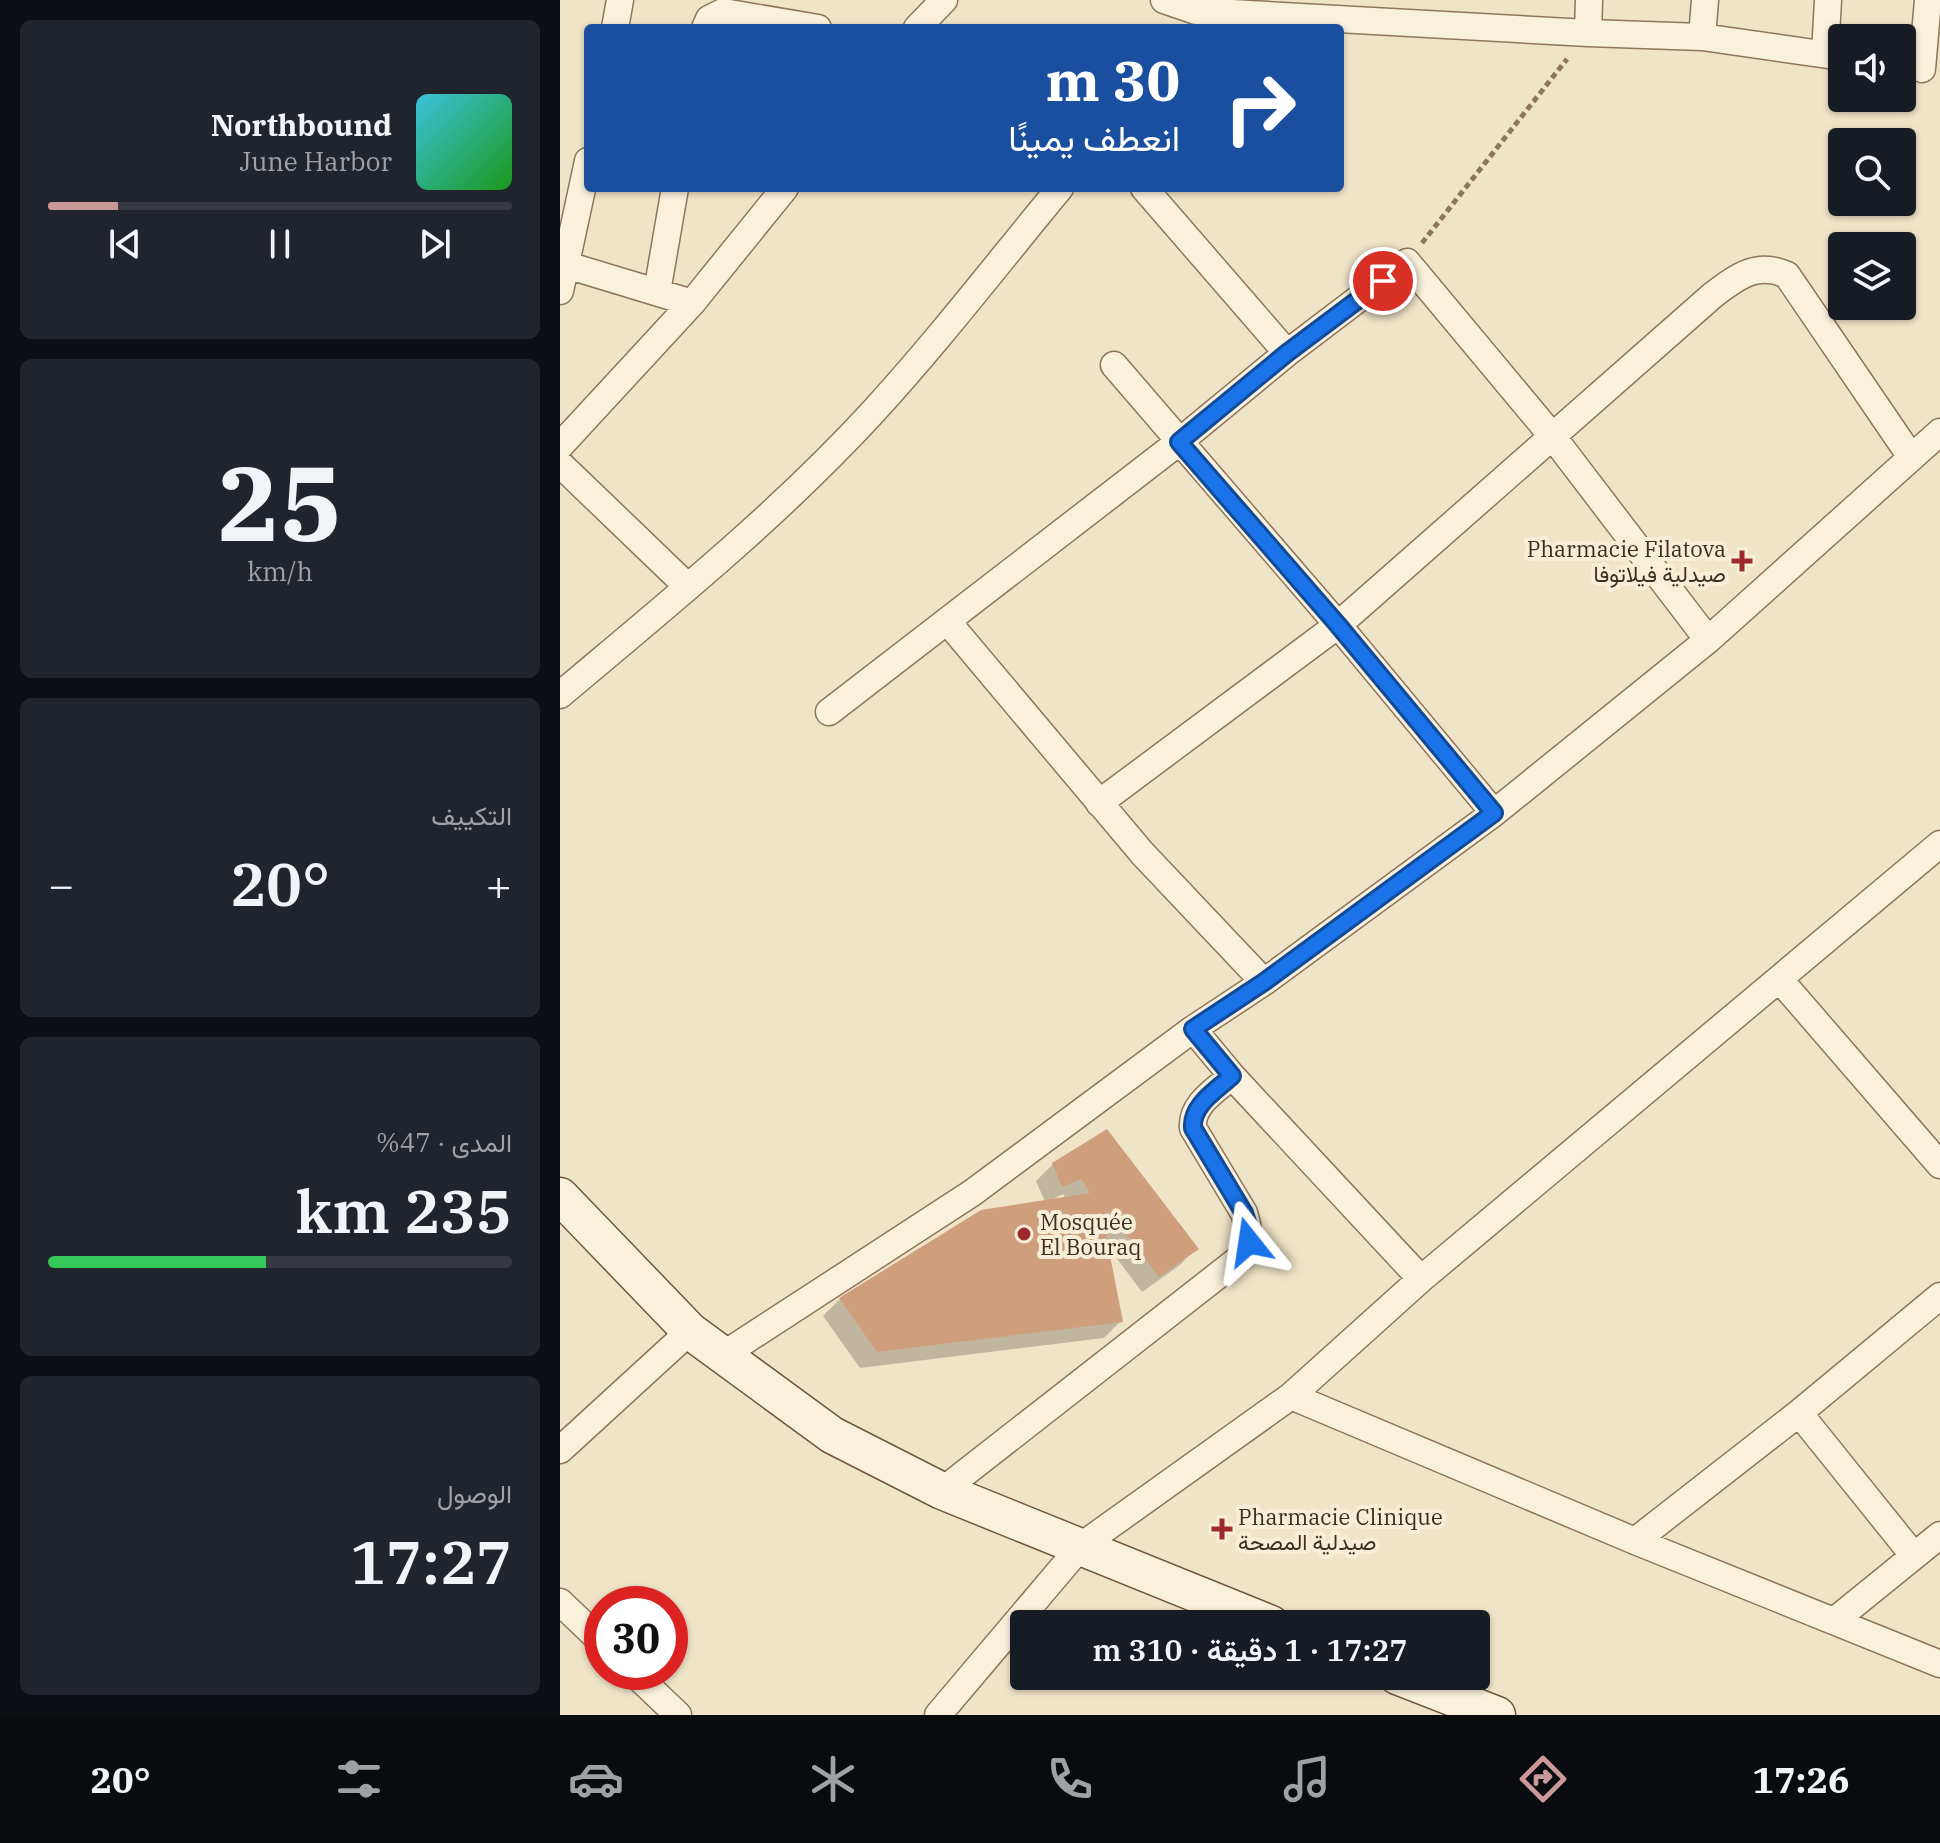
<!DOCTYPE html>
<html lang="ar">
<head>
<meta charset="utf-8">
<style>
  :root { --surface:#171b24; --page:#20242c; --text:#f1f3f6; --muted:#9ea1a6; --line:#363941; --accent:#cc999b }
  body { margin:0; font-family:"IBM Plex Serif",Vazirmatn,serif; background:var(--page); color:var(--text); direction:rtl; height:100vh; display:flex; flex-direction:column; font-size:30px; white-space:nowrap }
  * { box-sizing:border-box; margin:0 }
  p { font-size:26px; color:var(--muted) }
  .icon { flex:none; width:44px; height:44px; fill:none; stroke:currentColor; stroke-width:2; stroke-linecap:round; stroke-linejoin:round }
  .map { position:relative; flex:1; overflow:hidden; direction:ltr }
  .panel { display:flex; flex-direction:column; gap:20px; padding:20px; background:#0d0f14; width:560px }
  .panel>* { flex:none }
  .guide { position:absolute; left:24px; top:24px; width:760px; height:168px; border-radius:8px; box-shadow:0 2px 6px #0004; direction:rtl; background:#1a4fa0; color:#fff; overflow:hidden }
  .fabs { position:absolute; left:1268px; top:24px; display:grid; gap:16px }
  .fabs a { display:grid; place-items:center; width:88px; height:88px; border-radius:8px; background:var(--surface); box-shadow:0 2px 6px #0004; font-size:40px }
  .speed { position:absolute; left:24px; top:1586px; display:flex; gap:16px; font-size:40px; font-weight:700; text-align:center }
  .speed>* { display:grid; place-content:center; width:104px; height:104px; border-radius:50%; background:var(--surface); box-shadow:0 2px 6px #0004; line-height:1 }
  .speed .limit { border:12px solid #d22; background:#fff; color:#111 }
  .pin { position:absolute; display:grid; place-items:center; width:68px; height:68px; color:#fff; margin:-34px; border:4px solid #fff; border-radius:50%; box-shadow:0 2px 8px #0007 }
  .me { position:absolute; width:88px; margin:-44px; rotate:345deg; stroke-linejoin:round; filter:drop-shadow(0 0 6px #0008) }
  .turn { display:flex; align-items:center; gap:28px; height:168px; padding:0 32px; font-size:36px }
  .turn .icon { width:104px; height:104px; stroke-width:2.5 }
  .turn b { display:block; font-size:56px; line-height:68px }
  .big { font-size:60px; font-weight:600; line-height:1.1 }
  .panel .card { flex:1; display:flex; flex-direction:column; justify-content:center; gap:12px; min-width:0; padding:0 28px; border-radius:12px; background:var(--page) }
  .panel .dial { align-items:center; gap:0 }
  .dial b { font-size:104px; line-height:1 }
  .song { display:flex; align-items:center; gap:24px }
  .cover { width:96px; height:96px; border-radius:12px; background:linear-gradient(135deg,hsl(190 70% 55%),hsl(120 70% 35%)) }
  .played { height:8px; border-radius:4px; background:linear-gradient(90deg,var(--accent) 15%,var(--line) 15%) }
  .keys { display:flex; justify-content:space-around; direction:ltr }
  .heat { display:flex; justify-content:space-between; align-items:center; font-size:44px; direction:ltr }
  .charge { height:12px; border-radius:6px; background:linear-gradient(90deg,#34c759 47%,var(--line) 0) }
  .trip { position:absolute; left:450px; top:1610px; width:480px; height:80px; border-radius:8px; background:var(--surface); box-shadow:0 2px 6px #0004; font-weight:600; line-height:80px; text-align:center; direction:rtl }
  .tab-bar { display:flex; height:128px; justify-content:space-around; align-items:center; background:#090b0e; color:var(--muted) }
  .tab-bar .icon { width:56px; height:56px }
  .tab-bar .selected { color:var(--accent) }
  .tab-bar b { font-size:36px; color:var(--text) }
  main { display:flex; flex:1; min-height:0 }
  .map>svg:first-child { display:block }
  .shadow { fill:#0003; fill-rule:evenodd }
  .building { fill:#cf9f7d }
  .lines { fill:none; stroke-linecap:round; stroke-linejoin:round }
  .street-casing { stroke:#8d765c; stroke-width:29 }
  .secondary-casing { stroke:#6f573f; stroke-width:39 }
  .path { stroke:#8d765c; stroke-width:5; stroke-dasharray:6 4; stroke-linecap:butt }
  .street { stroke:#faf1dc; stroke-width:26 }
  .secondary { stroke:#faf1dc; stroke-width:36 }
  .route-casing { stroke:#114b97; stroke-width:20 }
  .route { stroke:#1a73e8; stroke-width:14 }
  .poi-dot { fill:#9e2a2b; stroke:#f7eed8; stroke-width:3 }
  .labels { text-anchor:middle; dominant-baseline:central; stroke-width:8; stroke-linejoin:round; paint-order:stroke }
  .poi-label { font-size:22px; fill:#3d2e20; stroke:#f7eed8; text-anchor:start }
</style>
</head>
<body>
<main>
<div class="map">
<svg width="1380" height="1715" viewBox="0 0 1380 1715">
  <rect width="100%" height="100%" fill="#f0e4c8"/>
  <path class="shadow" d="M 546,1132 L 636,1248 L 620,1265 L 582,1292 L 546,1244 L 561,1321 L 544,1338 L 300,1368 L 263,1316 L 280,1299 L 422,1212 L 485,1202 L 476,1181 L 493,1164 ZM 503,1194 L 506,1199 L 491,1200 Z"/>
  <path class="building" d="M 547,1129 L 639,1249 L 599,1277 L 549,1211 L 543,1219 L 563,1322 L 317,1352 L 279,1298 L 421,1210 L 530,1193 L 521,1179 L 502,1187 L 492,1163 Z"/>
  <g class="lines">
    <g class="street-casing">
      <path id="street" d="M 604,0 L 636,11 L 1028,33 L 1142,37 L 1282,57
        M 55,28 L 60,0
        M 145,28 L 149,19 L 163,12 L 258,28
        M 357,28 L 384,0
        M 1028,33 L 1029,0
        M 1142,37 L 1145,0
        M 1265,54 L 1268,0
        M 1362,69 L 1368,0
        M 584,188 L 727,353
        M 0,263 L 132,303
        M 0,291 L 28,161
        M 97,292 L 115,188
        M 554,365 L 778,625 L 934,813
        M 0,446 L 132,303 L 225,188
        M 0,464 L 128,587
        M 387,621 L 582,853 L 704,982
        M 0,695 C 107,605 217,516 312,413 C 378,341 438,263 500,188
        M 269,712 L 619,442 L 727,353 L 847,262 L 993,437 L 1148,640
        M 539,803 L 778,625 L 1153,295 C 1177,277 1197,261 1227,275 L 1351,457
        M 1220,980 L 1380,1165
        M 633,1029 L 672,1076 L 861,1279
        M 163,1355 L 412,1193 L 633,1029 L 704,982 L 934,813 L 1148,640 L 1380,432
        M 731,1396 L 1075,1541 L 1380,1664
        M 1239,1413 L 1354,1556
        M 0,1450 L 130,1331
        M 382,1491 L 684,1255 C 690,1239 689,1228 684,1213 L 633,1128 C 631,1104 656,1090 672,1076
        M 1075,1541 L 1239,1413 L 1380,1296
        M 0,1602 L 42,1642
        M 1274,1621 L 1380,1535
        M 73,1672 L 118,1715
        M 378,1715 L 521,1546 L 731,1396 L 861,1279 L 1380,844"/>
    </g>
    <g class="secondary-casing">
      <path id="secondary" d="M 0,1196 L 130,1331 L 272,1435 L 382,1491 L 711,1624
        M 837,1676 L 937,1715"/>
    </g>
    <path class="path" d="M 862,243 L 1007,59"/>
    <use href="#street" class="street"/>
    <use href="#secondary" class="secondary"/>
  </g>
  <g class="lines">
    <g class="route-casing">
      <path id="route" d="M 689,1242 L 689,1228 L 684,1213 L 633,1128 C 631,1105 657,1090 672,1076 L 633,1029 L 704,982 L 934,813 L 778,625 L 619,442 L 727,353 L 823,281"/>
    </g>
    <use href="#route" class="route"/>
  </g>
  <g class="poi-dot">
    <path d="M1178 549h8v8h8v8h-8v8h-8v-8h-8v-8h8z"/>
    <circle cx="464" cy="1234" r="8"/>
    <path d="M658 1517h8v8h8v8h-8v8h-8v-8h-8v-8h8z"/>
  </g>
  <g class="labels">
    <g class="poi-label">
      <text x="1166" y="548" text-anchor="end">Pharmacie Filatova<tspan x="1166" dy="25">صيدلية فيلاتوفا</tspan></text>
      <text x="480" y="1221">Mosquée<tspan x="480" dy="25">El Bouraq</tspan></text>
      <text x="678" y="1516">Pharmacie Clinique<tspan x="678" dy="25">صيدلية المصحة</tspan></text>
    </g>
  </g>
</svg>
<div class="fabs">
<a><svg class="icon" aria-label="sound" viewBox="0 0 24 24"><path d="M4 9h4l5-4v14l-5-4H4zM17 9q2 3 0 6"/></svg></a>
<a><svg class="icon" aria-label="search" viewBox="0 0 24 24"><circle cx="10" cy="10" r="6"/><path d="M15 15l6 6"/></svg></a>
<a><svg class="icon" aria-label="layers" viewBox="0 0 24 24"><path d="M12 4l9 5-9 5-9-5zM3 14l9 5 9-5"/></svg></a>
</div>
<div class="speed"><div class="limit">30</div></div>
<div class="pin" style="left:823px;top:281px;background:#d93025"><svg class="icon" aria-label="arrive" viewBox="0 0 24 24"><path d="M6 21V4h12l-3 4 3 4H6"/></svg></div>
<svg class="me" style="left:689px;top:1242px" viewBox="-20 -20 40 40"><path d="M0-17L14 15 0 8-14 15z" fill="#1a73e8" stroke="#fff" stroke-width="4"/></svg>
<div class="trip">17:27 · 1 دقيقة · 310 m</div>
<div class="guide">
<div class="turn"><svg class="icon" aria-label="right" viewBox="0 0 24 24"><path d="M7 20v-9h11M14 6l5 5-5 5"/></svg><div><b>30 m</b>انعطف يمينًا</div></div>
</div>
</div>
<section class="panel">
<div class="card">
<div class="song"><i class="cover"></i><div><b>Northbound</b><p>June Harbor</p></div></div>
<div class="played"></div>
<div class="keys"><svg class="icon" aria-label="previous" viewBox="0 0 24 24"><path d="M18 5L8 12l10 7zM5 5v14"/></svg><svg class="icon" aria-label="pause" viewBox="0 0 24 24"><path d="M8 5v14M16 5v14"/></svg><svg class="icon" aria-label="next" viewBox="0 0 24 24"><path d="M6 5l10 7-10 7zM19 5v14"/></svg></div>
</div>
<div class="card dial"><b>25</b><p>km/h</p></div>
<div class="card"><p>التكييف</p>
<div class="heat"><a>−</a><b class="big">20°</b><a>+</a></div>
</div>
<div class="card"><p>المدى · 47%</p><b class="big">235 km</b><div class="charge"></div></div>
<div class="card"><p>الوصول</p><b class="big">17:27</b></div>
</section>
</main>
<nav class="tab-bar">
<b>17:26</b>
<svg class="icon selected" aria-label="directions" viewBox="0 0 24 24"><path d="M12 3l9 9-9 9-9-9zM9 14v-3h6M13 9l2 2-2 2"/></svg>
<svg class="icon" aria-label="music" viewBox="0 0 24 24"><path d="M9 18V5l10-2v13"/><circle cx="6" cy="18" r="3"/><circle cx="16" cy="16" r="3"/></svg>
<svg class="icon" aria-label="phone" viewBox="0 0 24 24"><path d="M5 4h4l2 5-3 2q2 4 5 5l2-3 5 2v4C11 20 4 13 5 4z"/></svg>
<svg class="icon" aria-label="climate" viewBox="0 0 24 24"><path d="M12 3v18M4 7l16 10M4 17L20 7"/></svg>
<svg class="icon" aria-label="car" viewBox="0 0 24 24"><path d="M5 17H2v-5l4-1 3-4h7l3 4 3 1v5h-3M9 17h6M6 11h13"/><circle cx="7" cy="17" r="2"/><circle cx="17" cy="17" r="2"/></svg>
<svg class="icon" aria-label="filters" viewBox="0 0 24 24"><path d="M4 7h16M4 17h16"/><circle cx="9" cy="7" r="2"/><circle cx="15" cy="17" r="2"/></svg>
<b>20°</b>
</nav>
</body>
</html>
